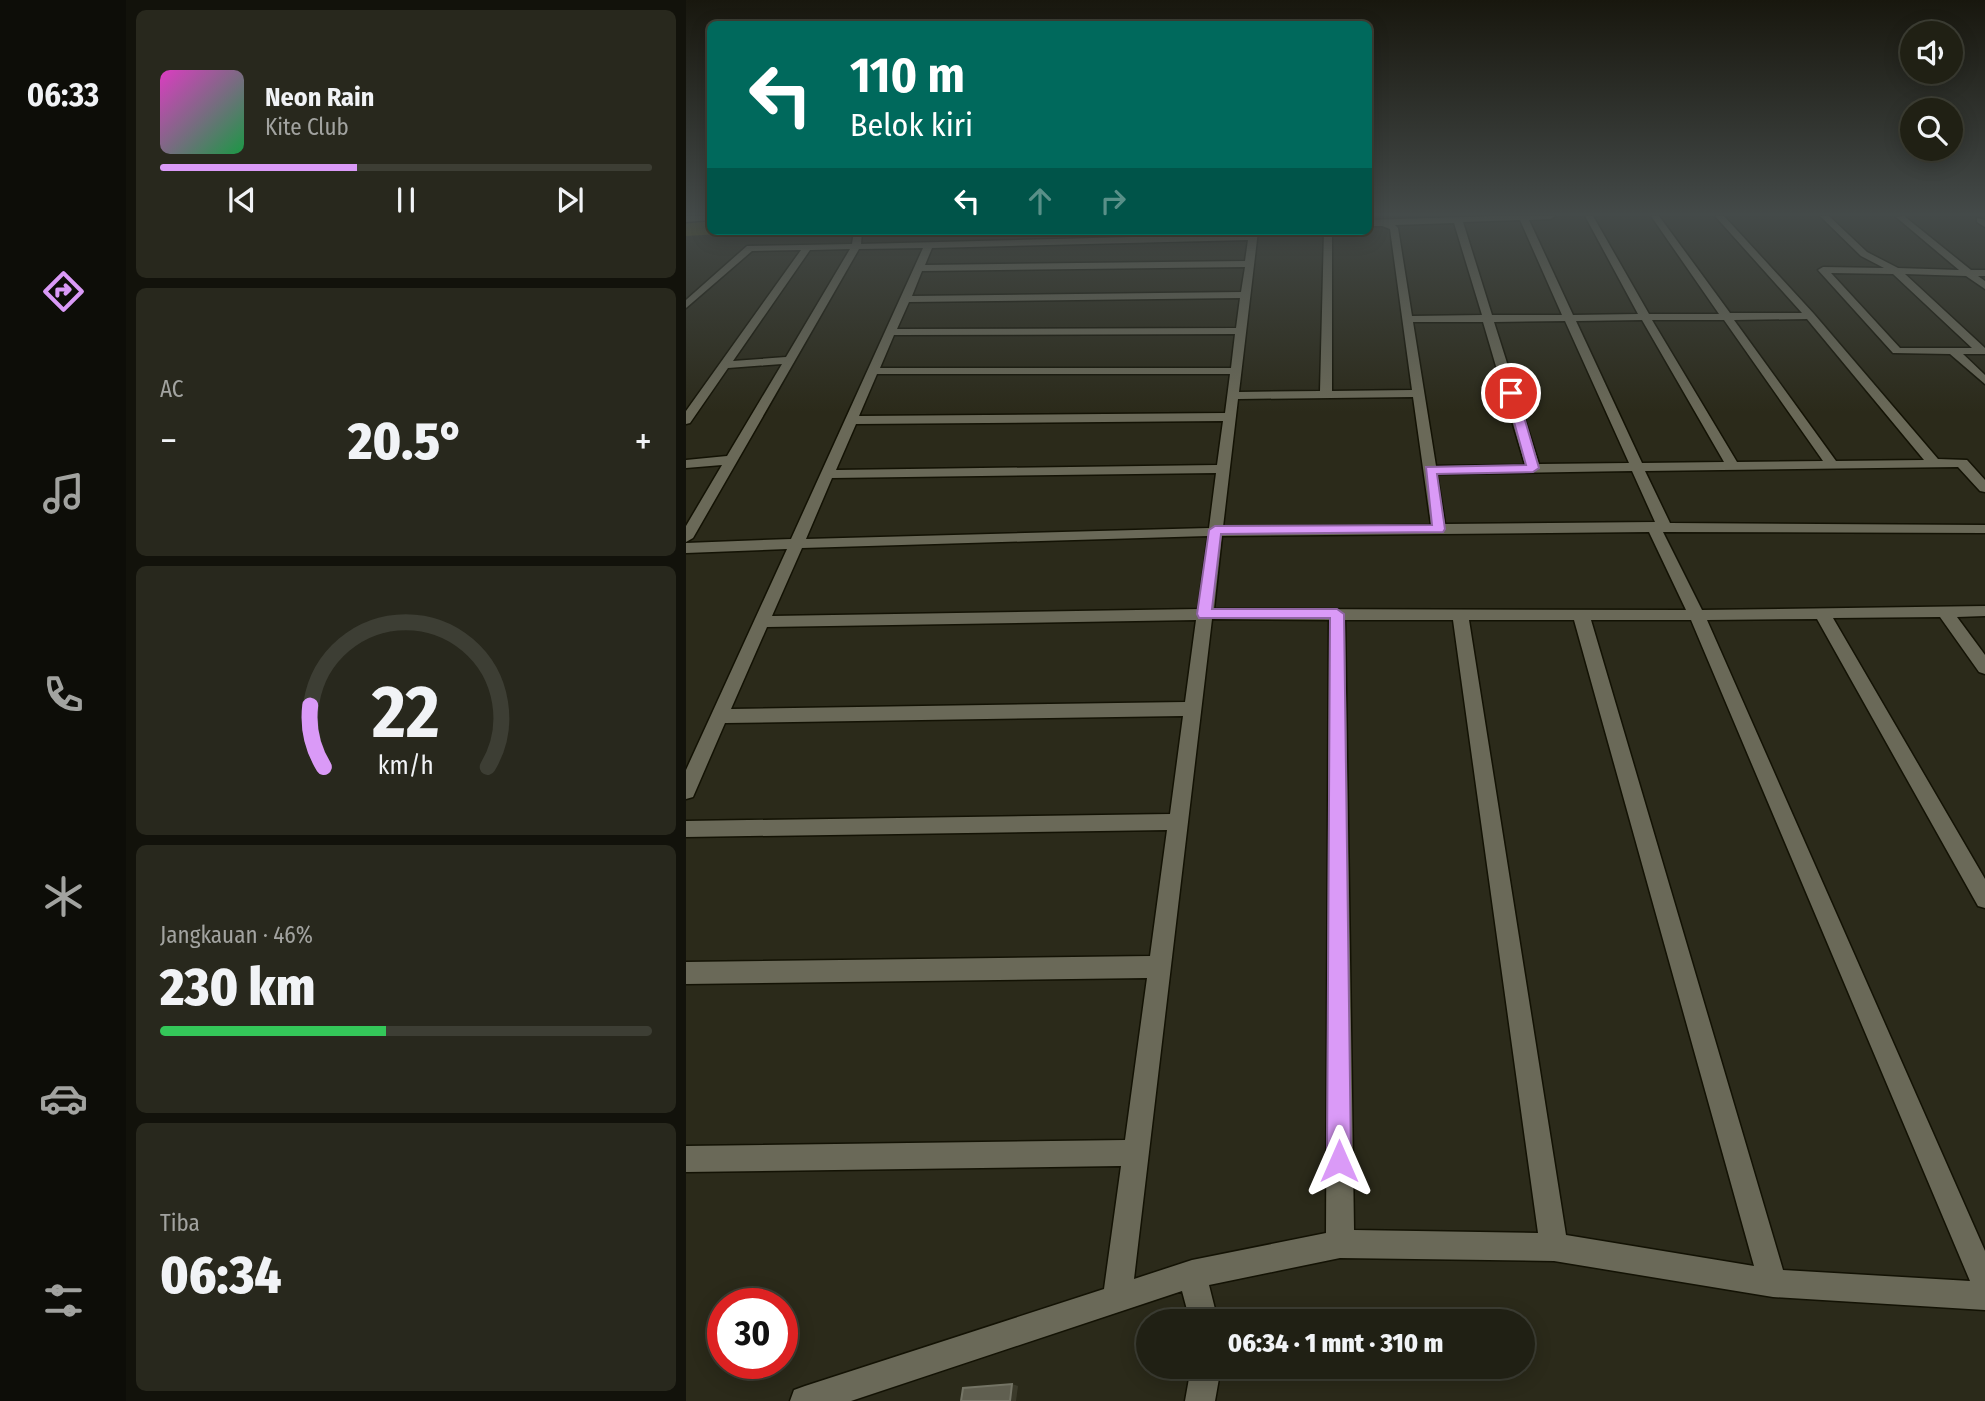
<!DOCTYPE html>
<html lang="id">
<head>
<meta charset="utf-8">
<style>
  :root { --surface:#202014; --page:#28281d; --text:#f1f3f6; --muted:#a2a3a0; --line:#3d3e34; --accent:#da9af7 }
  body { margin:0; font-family:"Fira Sans Condensed",sans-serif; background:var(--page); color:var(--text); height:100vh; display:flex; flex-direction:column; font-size:26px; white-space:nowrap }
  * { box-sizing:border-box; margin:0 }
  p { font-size:23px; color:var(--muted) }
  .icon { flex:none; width:38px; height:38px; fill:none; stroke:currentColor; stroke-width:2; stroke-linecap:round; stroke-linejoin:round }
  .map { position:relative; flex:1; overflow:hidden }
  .side { display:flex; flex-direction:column; gap:10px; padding:10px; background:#12120b; width:560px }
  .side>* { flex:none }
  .top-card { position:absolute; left:21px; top:21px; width:665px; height:214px; border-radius:10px; box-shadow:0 4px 18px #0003,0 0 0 2px var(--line); background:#00695c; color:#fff; overflow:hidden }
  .controls { position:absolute; left:1214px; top:21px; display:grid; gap:14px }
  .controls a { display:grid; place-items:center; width:63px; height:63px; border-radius:50%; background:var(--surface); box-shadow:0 4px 18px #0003,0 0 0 2px var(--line); font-size:35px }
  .speed { position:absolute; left:21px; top:1288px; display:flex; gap:14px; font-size:35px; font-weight:700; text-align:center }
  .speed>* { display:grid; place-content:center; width:91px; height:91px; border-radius:50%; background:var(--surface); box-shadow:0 4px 18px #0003,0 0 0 2px var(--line); line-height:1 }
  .speed .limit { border:10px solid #d22; background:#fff; color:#111 }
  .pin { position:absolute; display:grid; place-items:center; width:60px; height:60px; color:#fff; margin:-30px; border:4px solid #fff; border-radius:50%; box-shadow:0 2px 7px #0007 }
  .me { position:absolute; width:77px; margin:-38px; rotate:0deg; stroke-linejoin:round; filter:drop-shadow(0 0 5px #0008) }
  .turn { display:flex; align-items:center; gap:24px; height:147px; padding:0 28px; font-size:32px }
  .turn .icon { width:91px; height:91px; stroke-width:2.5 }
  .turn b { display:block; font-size:49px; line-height:60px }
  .lanes { display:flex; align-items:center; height:66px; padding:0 28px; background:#0003; justify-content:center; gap:35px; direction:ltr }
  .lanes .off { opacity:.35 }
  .big { font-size:52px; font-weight:800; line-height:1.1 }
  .side .tile { flex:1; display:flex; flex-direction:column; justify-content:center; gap:10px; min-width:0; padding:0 24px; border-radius:10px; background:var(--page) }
  .side .dial { align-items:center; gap:0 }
  .dial svg { height:182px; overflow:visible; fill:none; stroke:var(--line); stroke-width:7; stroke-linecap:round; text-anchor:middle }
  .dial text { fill:var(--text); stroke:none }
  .song { display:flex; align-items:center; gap:21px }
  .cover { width:84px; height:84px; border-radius:10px; background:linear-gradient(135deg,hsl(310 70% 55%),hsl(140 70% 35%)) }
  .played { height:7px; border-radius:4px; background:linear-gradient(90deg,var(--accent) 40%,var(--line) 40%) }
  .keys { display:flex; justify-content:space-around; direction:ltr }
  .heat { display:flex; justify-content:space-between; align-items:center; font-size:38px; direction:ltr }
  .charge { height:10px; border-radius:5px; background:linear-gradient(90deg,#34c759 46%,var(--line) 0) }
  .trip { position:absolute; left:450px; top:1309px; width:399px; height:70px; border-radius:35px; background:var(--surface); box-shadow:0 4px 18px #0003,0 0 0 2px var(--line); font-weight:800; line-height:70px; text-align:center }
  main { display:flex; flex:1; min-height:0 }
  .tabs { display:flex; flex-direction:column; width:126px; justify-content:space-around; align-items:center; background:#0d0d08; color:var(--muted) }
  .tabs .icon { width:49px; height:49px }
  .tabs .on { color:var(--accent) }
  .tabs b { font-size:32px; color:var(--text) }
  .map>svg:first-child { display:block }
  .forest { fill:#59540e }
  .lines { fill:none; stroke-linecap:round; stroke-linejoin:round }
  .minor-casing { stroke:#131204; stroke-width:3 }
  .minor { fill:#6a6958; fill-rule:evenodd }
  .shaded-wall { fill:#3b3a2a }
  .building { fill:#605f50; stroke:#747465; stroke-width:2 }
  .route { fill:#da9af7; stroke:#8e64a1; stroke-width:2 }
</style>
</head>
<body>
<main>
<nav class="tabs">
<b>06:33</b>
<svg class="icon on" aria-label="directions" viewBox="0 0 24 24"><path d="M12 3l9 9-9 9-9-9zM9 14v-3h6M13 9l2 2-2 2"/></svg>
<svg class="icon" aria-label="music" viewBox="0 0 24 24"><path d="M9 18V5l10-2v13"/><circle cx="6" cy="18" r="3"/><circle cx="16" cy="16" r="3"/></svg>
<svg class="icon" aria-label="phone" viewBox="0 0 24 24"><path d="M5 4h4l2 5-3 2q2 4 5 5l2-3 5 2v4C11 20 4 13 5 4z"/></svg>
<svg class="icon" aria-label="climate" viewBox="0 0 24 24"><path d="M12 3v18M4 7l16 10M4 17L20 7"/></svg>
<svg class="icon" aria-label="car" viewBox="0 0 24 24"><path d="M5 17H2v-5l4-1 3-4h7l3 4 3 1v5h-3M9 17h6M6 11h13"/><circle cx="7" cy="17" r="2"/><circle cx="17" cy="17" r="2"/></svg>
<svg class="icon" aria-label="filters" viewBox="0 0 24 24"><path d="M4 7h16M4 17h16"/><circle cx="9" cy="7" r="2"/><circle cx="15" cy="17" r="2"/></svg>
</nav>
<section class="side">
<div class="tile">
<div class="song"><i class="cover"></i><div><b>Neon Rain</b><p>Kite Club</p></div></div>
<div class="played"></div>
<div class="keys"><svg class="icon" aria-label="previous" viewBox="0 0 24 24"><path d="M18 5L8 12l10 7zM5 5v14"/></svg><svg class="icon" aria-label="pause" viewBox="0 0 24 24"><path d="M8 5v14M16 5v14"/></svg><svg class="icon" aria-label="next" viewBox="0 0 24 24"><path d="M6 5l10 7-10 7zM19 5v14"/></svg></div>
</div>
<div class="tile"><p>AC</p>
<div class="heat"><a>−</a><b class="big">20.5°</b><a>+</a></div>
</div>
<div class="tile dial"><svg viewBox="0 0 100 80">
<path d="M14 69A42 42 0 1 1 86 69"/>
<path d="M14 69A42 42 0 0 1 8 42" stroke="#da9af7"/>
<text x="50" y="56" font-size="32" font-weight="700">22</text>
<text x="50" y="72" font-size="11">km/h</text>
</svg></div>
<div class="tile"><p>Jangkauan · 46%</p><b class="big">230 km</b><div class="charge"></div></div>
<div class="tile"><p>Tiba</p><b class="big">06:34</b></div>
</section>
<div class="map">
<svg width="1299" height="1401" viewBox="0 0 1299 1401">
  <rect width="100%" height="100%" fill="#2b2a1a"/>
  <path class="forest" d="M 24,218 L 24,231 L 88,231 L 0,236 L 0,219 Z"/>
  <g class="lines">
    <g class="minor-casing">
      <path id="minor" d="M 0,216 L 24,216 L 24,220 L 0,222 Z
        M 809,216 L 869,216 L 865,219 L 843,220 L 887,315 L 952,314 L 899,216 L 907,216 L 963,314 L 1033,314 L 965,216 L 973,216 L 1044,313 L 1116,313 L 1029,216 L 1038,216 L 1128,314 L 1252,459 L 1281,460 L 1299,480 L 1299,492 L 1294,491 L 1272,467 L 959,471 L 984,523 L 1299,525 L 1299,533 L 977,532 L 1016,610 L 1299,606 L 1299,616 L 1271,617 L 1299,655 L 1299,674 L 1293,672 L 1254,617 L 1147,618 L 1299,879 L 1299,908 L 1292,906 L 1131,619 L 1021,620 L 1299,1251 L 1299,1310 L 1087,1297 L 868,1261 L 654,1258 L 523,1285 L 532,1321 L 504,1321 L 496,1291 L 165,1401 L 104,1401 L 108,1390 L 119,1386 L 418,1289 L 435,1166 L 0,1172 L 0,1146 L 439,1140 L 461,978 L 0,984 L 0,962 L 464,956 L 481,830 L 0,837 L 0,821 L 484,814 L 497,716 L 39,723 L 7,797 L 0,799 L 0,770 L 101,549 L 0,553 L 0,543 L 105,539 L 237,248 L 173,249 L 7,538 L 0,542 L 0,526 L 36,465 L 0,468 L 0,460 L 41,456 L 96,364 L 42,368 L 4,423 L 0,424 L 0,411 L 115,250 L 66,251 L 0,308 L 0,300 L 61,246 L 166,244 L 168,231 L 176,231 L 175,244 L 563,234 L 564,231 L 572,231 L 553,392 L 634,391 L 638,231 L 646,231 L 646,391 L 726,390 L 704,229 L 696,226 L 682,226 L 682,220 ZM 834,220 L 876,315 L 806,315 L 777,222 ZM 768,223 L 796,315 L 726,316 L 712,228 L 709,225 ZM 562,240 L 559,261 L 239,265 L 246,248 ZM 164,249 L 100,357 L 47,361 L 124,250 ZM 559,267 L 555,292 L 226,296 L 236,271 ZM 554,298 L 550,328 L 211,329 L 223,302 ZM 1121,319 L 1238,460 L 1150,461 L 1048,320 ZM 956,320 L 1038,462 L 956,463 L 890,321 ZM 966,320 L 1038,320 L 1137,461 L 1051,462 ZM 879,321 L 943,463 L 853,464 L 808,322 ZM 727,322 L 797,322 L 839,465 L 750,466 ZM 549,334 L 545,368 L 194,368 L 208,335 ZM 191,374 L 544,374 L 539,413 L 173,416 ZM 727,397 L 745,525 L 537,527 L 552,399 ZM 537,421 L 531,465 L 150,470 L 170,424 ZM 946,471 L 969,522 L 759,524 L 751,474 ZM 530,473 L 523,528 L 120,539 L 146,478 ZM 963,532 L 1000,610 L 528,609 L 536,536 ZM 522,536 L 512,609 L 86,616 L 116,548 ZM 526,619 L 643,620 L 640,1233 L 506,1260 L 448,1279 ZM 510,620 L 499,702 L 45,709 L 81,627 ZM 659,620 L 767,620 L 852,1233 L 668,1230 ZM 783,620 L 888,620 L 1068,1266 L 880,1235 ZM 905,620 L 1005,620 L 1284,1281 L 1097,1270 Z
        M 1134,216 L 1143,216 L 1181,252 L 1212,268 L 1273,270 L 1210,217 L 1218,216 L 1285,270 L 1299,270 L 1299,276 L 1292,276 L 1299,281 L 1299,289 L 1280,276 L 1219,274 L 1299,348 L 1299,354 L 1277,354 L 1299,375 L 1299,384 L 1264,354 L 1207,353 L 1132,270 L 1137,267 L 1198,268 L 1175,256 ZM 1145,273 L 1207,274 L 1286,348 L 1214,348 Z
        M 1291,218 L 1299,220 L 1299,227 L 1291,222 Z
        M 505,1367 L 535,1367 L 529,1401 L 499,1401 Z"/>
    </g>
    <use href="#minor" class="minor"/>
  </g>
  <path class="shaded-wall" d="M 326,1384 L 332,1386 L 330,1401 L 324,1401 Z"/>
  <path class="building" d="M 326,1384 L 324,1401 L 275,1401 L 277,1388 Z"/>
  <linearGradient id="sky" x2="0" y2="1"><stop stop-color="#18170e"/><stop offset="0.52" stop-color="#444a49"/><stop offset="1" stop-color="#444a49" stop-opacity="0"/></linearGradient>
  <rect width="1299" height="412" fill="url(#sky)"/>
  <path class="route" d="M 825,390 L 831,393 L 853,468 L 847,472 L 751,474 L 759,529 L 757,532 L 535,534 L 526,609 L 651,609 L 658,614 L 665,1161 L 662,1170 L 653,1173 L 645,1170 L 641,1161 L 644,618 L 513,618 L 511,614 L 523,530 L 529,526 L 746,525 L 740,467 L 840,465 L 820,393 Z"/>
</svg>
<div class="controls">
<a><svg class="icon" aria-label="sound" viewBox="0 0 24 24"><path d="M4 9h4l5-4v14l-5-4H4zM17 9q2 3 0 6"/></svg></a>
<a><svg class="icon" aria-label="search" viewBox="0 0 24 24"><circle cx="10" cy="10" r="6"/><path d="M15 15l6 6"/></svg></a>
</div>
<div class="speed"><div class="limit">30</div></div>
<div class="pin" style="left:825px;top:393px;background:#d93025"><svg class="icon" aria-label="arrive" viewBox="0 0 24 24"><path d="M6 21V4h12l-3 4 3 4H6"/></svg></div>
<svg class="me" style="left:653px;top:1161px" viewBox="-20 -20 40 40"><path d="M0-17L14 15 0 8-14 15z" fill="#da9af7" stroke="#fff" stroke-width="4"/></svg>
<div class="trip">06:34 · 1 mnt · 310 m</div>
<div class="top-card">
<div class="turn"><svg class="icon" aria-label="left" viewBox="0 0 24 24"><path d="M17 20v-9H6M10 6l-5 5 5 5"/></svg><div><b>110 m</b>Belok kiri</div></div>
<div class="lanes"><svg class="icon" aria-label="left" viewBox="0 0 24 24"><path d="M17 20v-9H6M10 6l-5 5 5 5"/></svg><svg class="icon off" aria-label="ahead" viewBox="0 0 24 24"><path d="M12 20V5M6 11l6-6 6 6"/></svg><svg class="icon off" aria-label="right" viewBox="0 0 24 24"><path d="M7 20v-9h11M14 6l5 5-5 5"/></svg></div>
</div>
</div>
</main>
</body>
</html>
